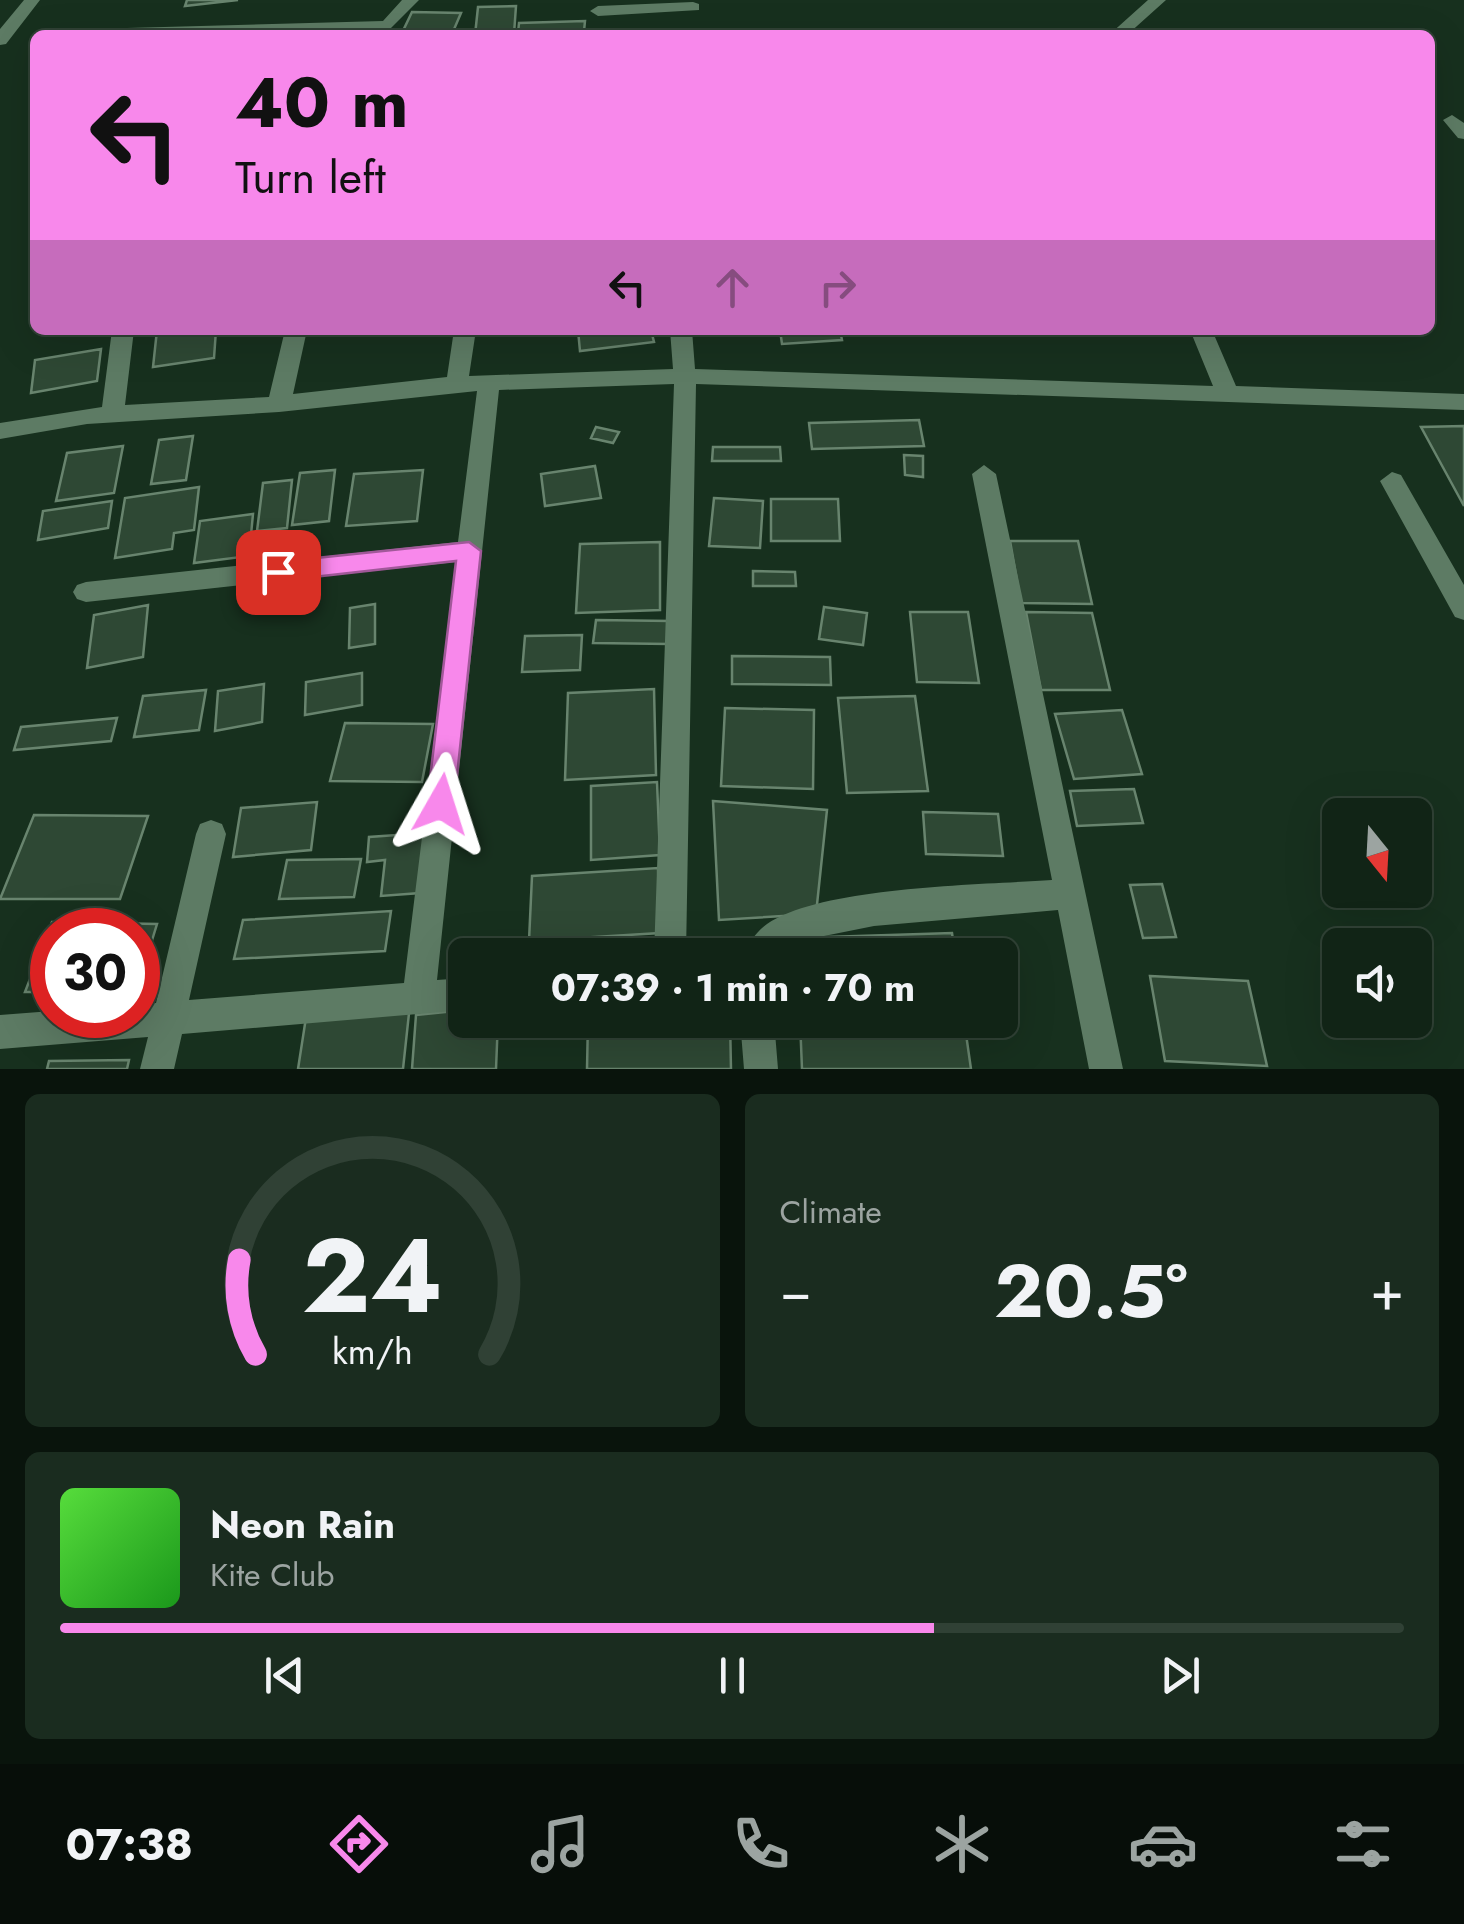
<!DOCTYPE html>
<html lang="en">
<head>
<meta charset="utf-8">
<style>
  :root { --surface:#112416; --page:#1a2c1f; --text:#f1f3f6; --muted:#9ca4a1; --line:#304135; --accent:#f888eb }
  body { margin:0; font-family:Jost,sans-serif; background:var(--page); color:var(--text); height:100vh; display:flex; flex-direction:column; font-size:38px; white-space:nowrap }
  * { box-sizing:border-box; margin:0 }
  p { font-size:32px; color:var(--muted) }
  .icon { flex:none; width:55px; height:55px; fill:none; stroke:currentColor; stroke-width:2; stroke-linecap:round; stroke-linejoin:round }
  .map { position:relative; height:1069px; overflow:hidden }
  .side { display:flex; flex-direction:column; gap:25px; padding:25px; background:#09140c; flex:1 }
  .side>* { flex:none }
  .banner { position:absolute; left:30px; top:30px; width:1405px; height:305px; border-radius:15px; box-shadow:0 10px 40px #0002,0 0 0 2px var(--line); background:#f888eb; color:#111; overflow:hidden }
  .needle { width:65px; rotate:162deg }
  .fabs { position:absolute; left:1322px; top:798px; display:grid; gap:20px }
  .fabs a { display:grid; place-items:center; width:110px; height:110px; border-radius:15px; background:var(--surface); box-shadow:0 10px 40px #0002,0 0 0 2px var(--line); font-size:50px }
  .speed { position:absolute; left:30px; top:908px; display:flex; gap:20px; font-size:50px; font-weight:700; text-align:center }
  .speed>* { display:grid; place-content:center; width:130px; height:130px; border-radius:50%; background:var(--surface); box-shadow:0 10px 40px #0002,0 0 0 2px var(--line); line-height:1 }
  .speed .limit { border:15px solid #d22; background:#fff; color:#111 }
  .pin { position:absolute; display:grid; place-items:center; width:85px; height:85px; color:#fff; margin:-42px; border-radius:20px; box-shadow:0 5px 15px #0006 }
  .me { position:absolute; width:110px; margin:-55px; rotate:6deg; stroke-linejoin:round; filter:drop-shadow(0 0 8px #0008) }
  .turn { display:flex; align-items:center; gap:35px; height:210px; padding:0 40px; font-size:45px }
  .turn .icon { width:130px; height:130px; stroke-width:2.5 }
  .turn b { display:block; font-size:70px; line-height:85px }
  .lanes { display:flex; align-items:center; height:95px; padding:0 40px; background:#0003; justify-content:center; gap:50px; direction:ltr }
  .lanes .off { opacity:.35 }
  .big { font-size:75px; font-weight:700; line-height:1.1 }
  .side .tile { flex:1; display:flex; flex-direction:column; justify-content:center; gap:15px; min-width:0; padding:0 35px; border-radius:15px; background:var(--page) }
  .side .dial { align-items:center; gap:0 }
  .dial svg { height:260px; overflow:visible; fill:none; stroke:var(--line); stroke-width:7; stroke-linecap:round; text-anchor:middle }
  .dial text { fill:var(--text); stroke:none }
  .song { display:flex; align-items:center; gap:30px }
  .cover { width:120px; height:120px; border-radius:15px; background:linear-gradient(135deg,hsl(110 70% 55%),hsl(120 70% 35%)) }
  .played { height:10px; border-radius:5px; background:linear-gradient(90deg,var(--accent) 65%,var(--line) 65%) }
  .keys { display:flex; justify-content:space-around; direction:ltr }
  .heat { display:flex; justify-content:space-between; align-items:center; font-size:55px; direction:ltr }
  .side .tiles { flex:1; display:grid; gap:25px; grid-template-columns:1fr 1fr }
  .tile:last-child { grid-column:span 2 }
  .trip { position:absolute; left:448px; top:938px; width:570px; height:100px; border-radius:15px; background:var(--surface); box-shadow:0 10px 40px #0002,0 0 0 2px var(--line); font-weight:700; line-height:100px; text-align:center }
  .tabs { display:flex; height:160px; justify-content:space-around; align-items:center; background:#070e09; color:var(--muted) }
  .tabs .icon { width:70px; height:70px }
  .tabs .selected { color:var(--accent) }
  .tabs b { font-size:45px; color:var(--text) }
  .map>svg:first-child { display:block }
  .building { fill:#2e4834; stroke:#68846e; stroke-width:2.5 }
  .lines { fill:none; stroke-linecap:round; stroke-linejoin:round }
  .minor { fill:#5d7b64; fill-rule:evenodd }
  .route { fill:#f888eb; stroke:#a15899; stroke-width:2.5 }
</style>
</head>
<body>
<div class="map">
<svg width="1464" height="1069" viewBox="0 0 1464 1069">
  <rect width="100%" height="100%" fill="#17301e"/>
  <path class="building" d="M 187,0 L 238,0 L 185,6 Z
    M 516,6 L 514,34 L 475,35 L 478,7 Z
    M 412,12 L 461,13 L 452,34 L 401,35 Z
    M 585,21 L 584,31 L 518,33 L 519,23 Z
    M 157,330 L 216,330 L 214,358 L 153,367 Z
    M 578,330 L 651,330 L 654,342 L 580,351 Z
    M 780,330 L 840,330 L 842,340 L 782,344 Z
    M 1112,330 L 1190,330 L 1191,332 L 1113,334 Z
    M 101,349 L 97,381 L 31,393 L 35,360 Z
    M 919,420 L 924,446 L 812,449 L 809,423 Z
    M 1464,426 L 1464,506 L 1421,427 Z
    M 596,427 L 619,432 L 613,443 L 591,438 Z
    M 193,436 L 186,480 L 151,484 L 159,440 Z
    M 123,446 L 114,493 L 56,501 L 67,453 Z
    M 713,447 L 780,447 L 781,461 L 712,461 Z
    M 904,455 L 923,456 L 923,477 L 905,475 Z
    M 595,466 L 601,498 L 545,506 L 541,474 Z
    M 335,470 L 329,521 L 292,525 L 300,473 Z
    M 423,470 L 417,521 L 346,526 L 354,474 Z
    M 292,480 L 287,528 L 257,531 L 263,483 Z
    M 199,487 L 194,530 L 174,533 L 172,549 L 115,558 L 125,498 Z
    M 714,498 L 763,501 L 760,548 L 709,546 Z
    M 771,499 L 838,499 L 840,541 L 771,541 Z
    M 112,501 L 108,528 L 38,540 L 43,511 Z
    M 253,514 L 249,556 L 194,563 L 200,521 Z
    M 1010,541 L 1078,541 L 1092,604 L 1021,603 Z
    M 660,542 L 660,610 L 576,613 L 580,544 Z
    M 753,571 L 795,572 L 796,586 L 753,586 Z
    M 375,604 L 375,644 L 349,648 L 350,608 Z
    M 148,605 L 143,657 L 87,668 L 94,615 Z
    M 824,607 L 867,613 L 863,645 L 819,639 Z
    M 910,612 L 968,612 L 979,683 L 917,682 Z
    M 1026,612 L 1092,613 L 1110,690 L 1041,690 Z
    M 596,620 L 671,621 L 669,644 L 593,643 Z
    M 582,635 L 580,670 L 522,672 L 525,636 Z
    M 732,656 L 830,657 L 831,685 L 732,684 Z
    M 362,673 L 362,705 L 305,715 L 306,682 Z
    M 264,684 L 262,722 L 215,731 L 218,691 Z
    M 654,689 L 656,775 L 565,780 L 568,693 Z
    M 206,690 L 199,730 L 134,737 L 143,696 Z
    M 915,696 L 928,791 L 847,793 L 838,698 Z
    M 725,708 L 814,710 L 813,789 L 721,786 Z
    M 1122,710 L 1142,774 L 1074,779 L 1055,714 Z
    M 117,718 L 111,741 L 14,750 L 21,727 Z
    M 345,723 L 433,724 L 422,782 L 330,781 Z
    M 657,782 L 660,855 L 591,860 L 591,786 Z
    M 1134,789 L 1143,823 L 1077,826 L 1070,791 Z
    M 713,801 L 827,810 L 816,914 L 719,920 Z
    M 317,802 L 311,850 L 233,857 L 241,808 Z
    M 923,812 L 998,814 L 1003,856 L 926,854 Z
    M 34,815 L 148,816 L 120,899 L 0,899 Z
    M 425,833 L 420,893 L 381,896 L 385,860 L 367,862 L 369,837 Z
    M 361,859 L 354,897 L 279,899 L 287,860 Z
    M 658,868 L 660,933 L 529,941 L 532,876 Z
    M 1162,884 L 1176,937 L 1143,938 L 1130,885 Z
    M 391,911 L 385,951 L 234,959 L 243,920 Z
    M 52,922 L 157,924 L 138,986 L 138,930 L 52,930 L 52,992 L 25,992 Z
    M 952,933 L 955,955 L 796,955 L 795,938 Z
    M 1150,976 L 1248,981 L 1267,1066 L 1165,1061 Z
    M 410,1004 L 403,1069 L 298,1069 L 307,1011 Z
    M 465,1010 L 465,1020 L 498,1020 L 496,1069 L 412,1069 L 416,1015 Z
    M 588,1020 L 730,1020 L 731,1069 L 587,1069 Z
    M 800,1020 L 964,1020 L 971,1069 L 802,1069 Z
    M 129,1060 L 127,1069 L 47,1069 L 49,1061 Z"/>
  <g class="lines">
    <path class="minor" d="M 24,0 L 40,0 L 6,44 L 0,45 L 0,29 Z
      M 402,0 L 419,0 L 388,31 L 45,35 L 53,30 L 383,21 Z
      M 1148,0 L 1166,0 L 1127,35 L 1109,35 Z
      M 693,2 L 699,4 L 699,10 L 598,16 L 590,11 L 598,6 Z
      M 1452,115 L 1464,123 L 1464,139 L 1458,138 L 1443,120 Z
      M 112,330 L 134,330 L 125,405 L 269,397 L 285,330 L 307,330 L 293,394 L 447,377 L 454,330 L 476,330 L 469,376 L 673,369 L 670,330 L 692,330 L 695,369 L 1213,386 L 1190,330 L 1212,330 L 1236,386 L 1464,394 L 1464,410 L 696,384 L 686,955 L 654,955 L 674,384 L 499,390 L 437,980 L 465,978 L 465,1010 L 182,1034 L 174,1069 L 140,1069 L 148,1037 L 0,1049 L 0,1015 L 52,1011 L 52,1015 L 138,1015 L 138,1004 L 156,1003 L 196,834 L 200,824 L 211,820 L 222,824 L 226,834 L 189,1000 L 404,983 L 456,562 L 86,602 L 77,599 L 73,592 L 77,585 L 86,582 L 458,542 L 477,391 L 279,412 L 87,424 L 0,439 L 0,423 L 102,407 Z
      M 984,465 L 996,474 L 1123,1069 L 1089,1069 L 1058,910 L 874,926 L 804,940 L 781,955 L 744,955 C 749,943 756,932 767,924 C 823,886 982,885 1052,880 L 972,474 Z
      M 1392,472 L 1401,475 L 1464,585 L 1464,620 L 1455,617 L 1380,481 Z
      M 740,1020 L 774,1020 L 778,1069 L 744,1069 Z"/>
  </g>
  <path class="route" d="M 469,542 L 481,551 L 454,804 L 450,813 L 441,817 L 431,813 L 427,804 L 456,561 L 278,581 L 266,572 L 278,562 Z"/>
</svg>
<div class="fabs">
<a><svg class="needle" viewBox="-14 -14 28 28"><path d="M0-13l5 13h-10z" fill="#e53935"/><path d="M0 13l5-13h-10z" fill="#9ca4a1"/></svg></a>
<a><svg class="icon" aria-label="sound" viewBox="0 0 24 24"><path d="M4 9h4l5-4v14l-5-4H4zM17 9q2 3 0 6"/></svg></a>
</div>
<div class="speed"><div class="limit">30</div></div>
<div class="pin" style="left:278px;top:572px;background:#d93025"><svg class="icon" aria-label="arrive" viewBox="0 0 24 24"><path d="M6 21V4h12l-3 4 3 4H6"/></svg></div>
<svg class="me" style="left:441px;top:804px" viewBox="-20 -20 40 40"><path d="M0-17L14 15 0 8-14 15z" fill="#f888eb" stroke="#fff" stroke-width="4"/></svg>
<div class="trip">07:39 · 1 min · 70 m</div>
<div class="banner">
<div class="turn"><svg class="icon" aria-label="left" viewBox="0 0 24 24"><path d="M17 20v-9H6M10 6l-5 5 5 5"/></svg><div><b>40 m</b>Turn left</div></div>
<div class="lanes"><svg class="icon" aria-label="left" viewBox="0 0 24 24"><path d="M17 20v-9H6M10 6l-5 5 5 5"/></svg><svg class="icon off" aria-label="ahead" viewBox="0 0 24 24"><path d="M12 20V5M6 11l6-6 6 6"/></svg><svg class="icon off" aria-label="right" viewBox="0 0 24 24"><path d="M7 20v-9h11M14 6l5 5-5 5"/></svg></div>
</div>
</div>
<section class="side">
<div class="tiles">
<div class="tile dial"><svg viewBox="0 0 100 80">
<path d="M14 69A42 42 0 1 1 86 69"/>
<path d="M14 69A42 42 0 0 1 9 40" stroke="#f888eb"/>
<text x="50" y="56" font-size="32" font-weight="700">24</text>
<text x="50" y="72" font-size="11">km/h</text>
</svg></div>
<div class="tile"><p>Climate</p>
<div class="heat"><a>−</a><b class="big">20.5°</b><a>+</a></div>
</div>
<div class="tile">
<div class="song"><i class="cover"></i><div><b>Neon Rain</b><p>Kite Club</p></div></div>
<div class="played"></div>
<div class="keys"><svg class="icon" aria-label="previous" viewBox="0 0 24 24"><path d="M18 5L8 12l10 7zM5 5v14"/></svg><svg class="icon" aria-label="pause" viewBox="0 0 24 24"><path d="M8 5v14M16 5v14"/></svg><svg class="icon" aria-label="next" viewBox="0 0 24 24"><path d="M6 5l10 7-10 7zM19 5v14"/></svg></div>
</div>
</div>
</section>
<nav class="tabs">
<b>07:38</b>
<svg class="icon selected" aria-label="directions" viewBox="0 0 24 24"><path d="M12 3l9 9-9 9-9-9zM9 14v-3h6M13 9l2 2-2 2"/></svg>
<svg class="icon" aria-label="music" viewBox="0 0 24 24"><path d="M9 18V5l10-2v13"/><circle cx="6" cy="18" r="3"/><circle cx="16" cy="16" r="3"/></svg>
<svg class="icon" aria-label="phone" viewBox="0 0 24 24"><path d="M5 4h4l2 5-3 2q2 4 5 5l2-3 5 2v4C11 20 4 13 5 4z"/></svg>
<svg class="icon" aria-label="climate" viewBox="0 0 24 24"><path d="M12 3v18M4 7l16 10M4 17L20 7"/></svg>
<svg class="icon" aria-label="car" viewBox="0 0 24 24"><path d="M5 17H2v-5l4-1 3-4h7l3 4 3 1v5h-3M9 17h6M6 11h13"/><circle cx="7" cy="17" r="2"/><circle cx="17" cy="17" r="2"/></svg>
<svg class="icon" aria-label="filters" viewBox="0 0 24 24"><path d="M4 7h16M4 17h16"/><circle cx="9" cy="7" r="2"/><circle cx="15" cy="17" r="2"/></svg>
</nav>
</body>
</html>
